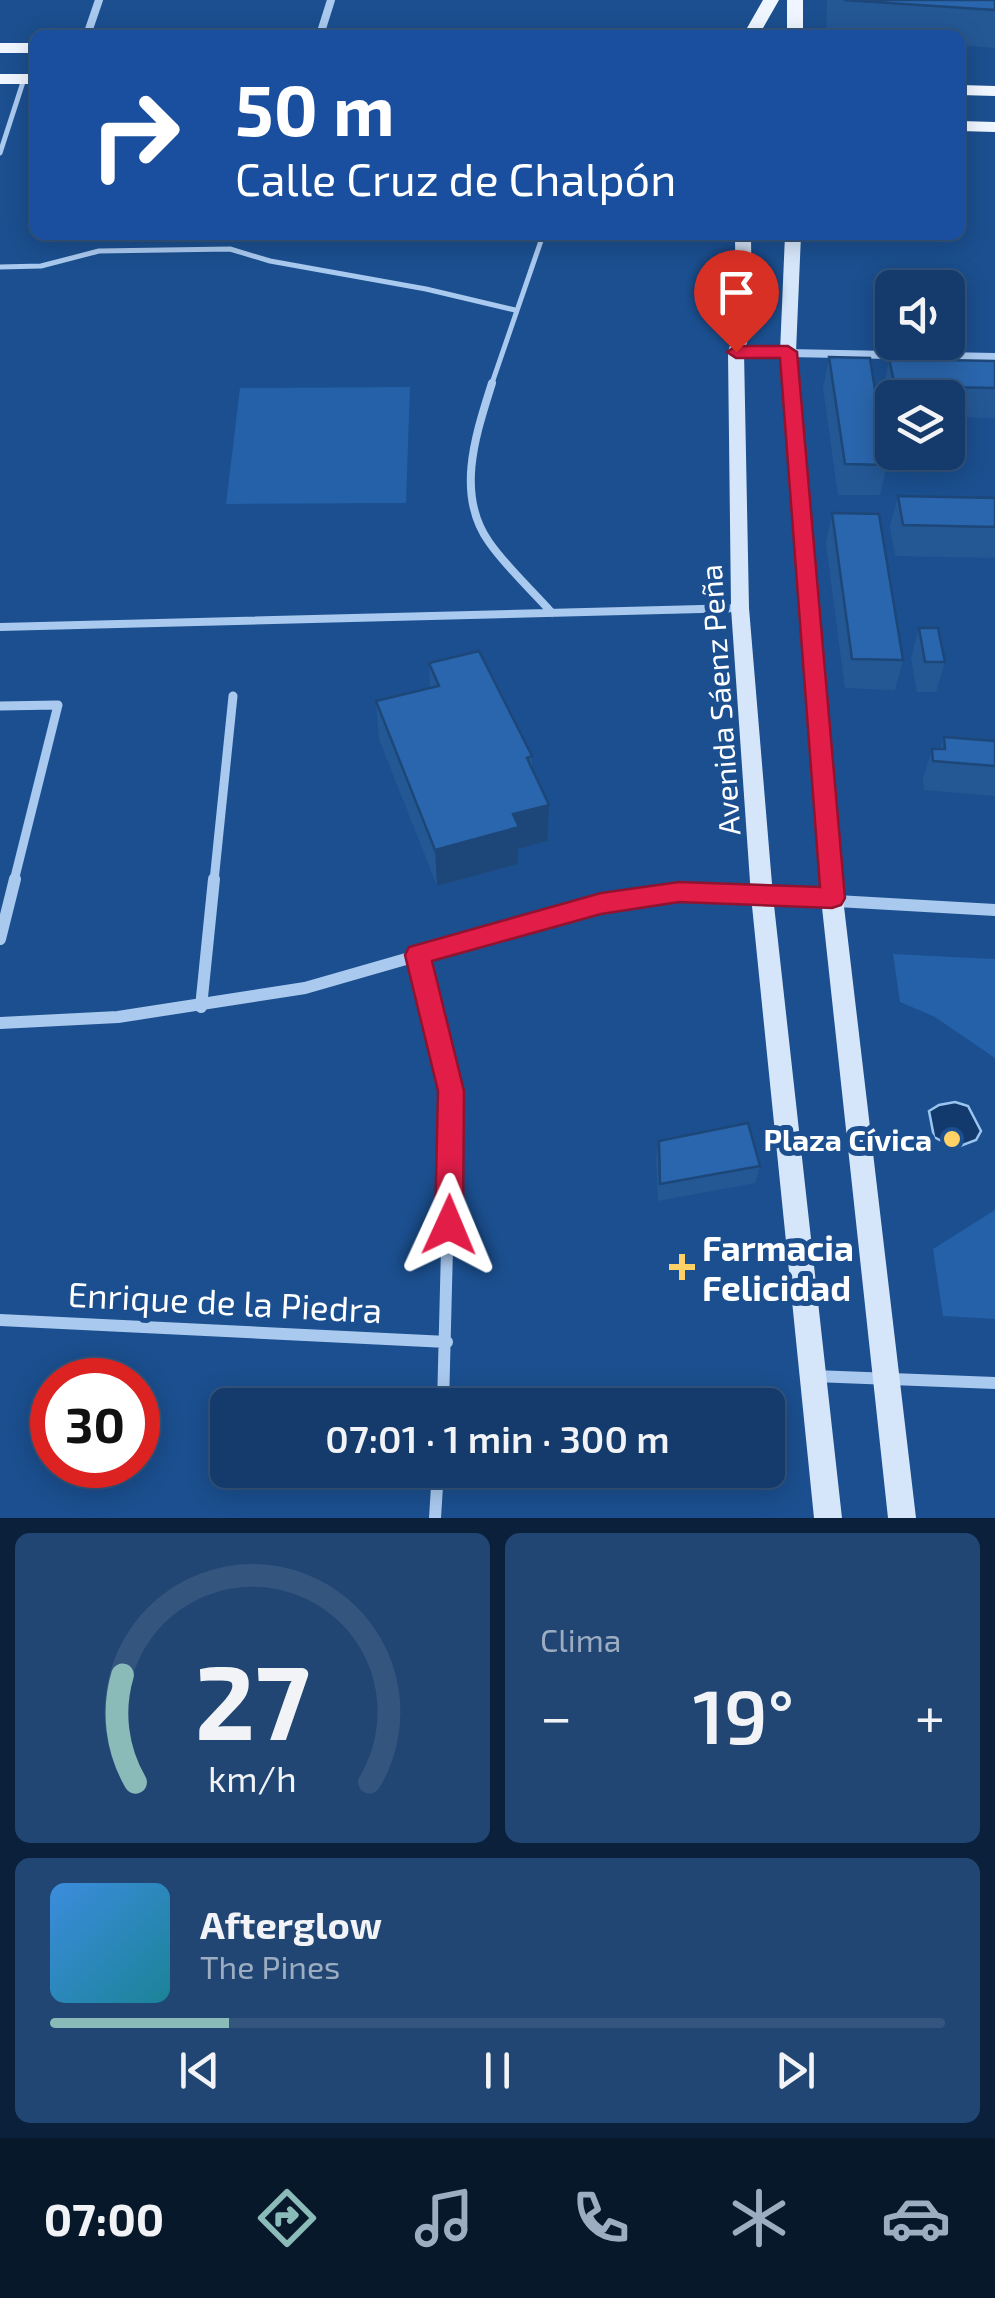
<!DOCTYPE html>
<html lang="es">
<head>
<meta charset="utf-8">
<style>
  :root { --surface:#143b6b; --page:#214673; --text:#f1f3f6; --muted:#9dadc1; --line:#33557e; --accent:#8bbbb9 }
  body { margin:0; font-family:"Exo 2",sans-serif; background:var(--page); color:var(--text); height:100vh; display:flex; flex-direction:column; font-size:38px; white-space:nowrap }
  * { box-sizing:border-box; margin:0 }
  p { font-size:32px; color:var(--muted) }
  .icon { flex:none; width:55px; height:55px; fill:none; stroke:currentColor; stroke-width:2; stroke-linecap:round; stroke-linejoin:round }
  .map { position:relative; height:1518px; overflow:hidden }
  .sheet { display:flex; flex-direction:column; gap:15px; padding:15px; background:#0b203b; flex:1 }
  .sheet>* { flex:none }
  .top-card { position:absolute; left:30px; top:30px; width:935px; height:210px; border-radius:15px; box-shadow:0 5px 25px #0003,0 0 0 2px var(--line); background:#1a4fa0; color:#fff; overflow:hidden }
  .fabs { position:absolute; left:875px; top:270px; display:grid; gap:20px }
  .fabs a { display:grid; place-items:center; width:90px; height:90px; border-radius:15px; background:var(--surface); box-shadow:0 5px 25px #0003,0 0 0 2px var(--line); font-size:50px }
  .speed { position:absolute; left:30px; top:1358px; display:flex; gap:20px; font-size:50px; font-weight:700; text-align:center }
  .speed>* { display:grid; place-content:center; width:130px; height:130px; border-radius:50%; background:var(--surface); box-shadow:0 5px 25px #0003,0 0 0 2px var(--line); line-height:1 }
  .speed .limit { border:15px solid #d22; background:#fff; color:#111 }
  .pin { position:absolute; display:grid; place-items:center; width:85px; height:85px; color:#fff; margin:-102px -42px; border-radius:50% 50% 50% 0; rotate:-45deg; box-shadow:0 0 10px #0007 }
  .pin .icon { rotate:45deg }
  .me { position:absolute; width:110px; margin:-55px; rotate:1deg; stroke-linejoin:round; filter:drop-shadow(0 0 8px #0008) }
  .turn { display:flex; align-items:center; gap:35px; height:210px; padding:0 40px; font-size:45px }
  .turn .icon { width:130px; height:130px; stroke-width:2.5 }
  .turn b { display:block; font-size:70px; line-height:85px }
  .big { font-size:75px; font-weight:600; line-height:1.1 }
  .sheet .widget { flex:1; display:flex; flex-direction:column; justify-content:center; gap:15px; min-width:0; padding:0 35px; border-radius:15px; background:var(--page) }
  .sheet .dial { align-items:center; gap:0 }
  .dial svg { height:260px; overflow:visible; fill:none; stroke:var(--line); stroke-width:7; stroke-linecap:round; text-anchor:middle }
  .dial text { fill:var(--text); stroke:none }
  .song { display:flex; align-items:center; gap:30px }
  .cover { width:120px; height:120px; border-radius:15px; background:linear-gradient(135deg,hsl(210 70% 55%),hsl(190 70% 35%)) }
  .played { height:10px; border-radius:5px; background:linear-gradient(90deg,var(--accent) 20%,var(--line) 20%) }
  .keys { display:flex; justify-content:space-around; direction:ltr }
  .heat { display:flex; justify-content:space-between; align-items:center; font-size:55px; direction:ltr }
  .sheet .tiles { flex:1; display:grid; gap:15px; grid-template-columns:1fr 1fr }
  .widget:last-child { grid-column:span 2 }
  .trip { position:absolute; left:210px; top:1388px; width:575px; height:100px; border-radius:15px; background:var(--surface); box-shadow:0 5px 25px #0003,0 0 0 2px var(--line); font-weight:600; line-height:100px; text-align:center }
  .tab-bar { display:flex; height:160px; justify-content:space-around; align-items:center; background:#08182b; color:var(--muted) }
  .tab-bar .icon { width:70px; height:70px }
  .tab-bar .active { color:var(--accent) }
  .tab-bar b { font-size:45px; color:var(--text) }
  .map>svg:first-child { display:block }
  .green { fill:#2461a8 }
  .water { fill:#123a6d; stroke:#9cc4f0; stroke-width:2.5 }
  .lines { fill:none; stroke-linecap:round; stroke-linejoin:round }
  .lane-far1 { stroke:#a9c9ee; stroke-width:5 }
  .lane { stroke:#a9c9ee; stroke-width:8 }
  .street-far2 { stroke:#a9c9ee; stroke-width:8 }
  .street-far1 { stroke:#a9c9ee; stroke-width:9 }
  .street { stroke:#a9c9ee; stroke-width:12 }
  .secondary { fill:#d6e6fa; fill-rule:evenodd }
  .primary { fill:#f0f6ff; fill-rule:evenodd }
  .wall { fill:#245895 }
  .shaded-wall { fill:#1d4779 }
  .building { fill:#2a66ad; stroke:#1d4779; stroke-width:2.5 }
  .route { fill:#e11d48; stroke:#92132f; stroke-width:2.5 }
  .poi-dot { fill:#ffd166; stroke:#1b4f8f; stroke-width:4 }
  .labels { text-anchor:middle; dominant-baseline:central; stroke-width:10; stroke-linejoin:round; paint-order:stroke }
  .street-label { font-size:30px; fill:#fff; stroke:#1b4f8f }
  .poi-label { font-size:30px; font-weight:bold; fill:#fff; stroke:#1b4f8f; text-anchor:end }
  .near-poi-label { font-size:35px; font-weight:bold; fill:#fff; stroke:#1b4f8f; text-anchor:start }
  .near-street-label { font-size:35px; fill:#fff; stroke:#1b4f8f }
</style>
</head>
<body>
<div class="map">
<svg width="995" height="1518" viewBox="0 0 995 1518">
  <rect width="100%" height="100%" fill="#1b4f8f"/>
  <path class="green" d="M 410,387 L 406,503 L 226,504 L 240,388 Z
    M 893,954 L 995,959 L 995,1058 L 935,1017 L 900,1002 Z
    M 995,1210 L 995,1319 L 943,1316 L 933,1249 Z"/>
  <path class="water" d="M 955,1102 L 968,1106 L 981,1131 L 976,1140 L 955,1148 L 934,1137 L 929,1111 L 939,1105 Z"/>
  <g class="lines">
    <path class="lane-far1" d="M 0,153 L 24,79
      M 0,267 L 41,266 L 99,251 L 230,249 L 270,261 L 426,289 L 515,310
      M 491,386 L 543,235"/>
    <path class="lane" d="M 492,383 C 476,434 455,494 489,542 C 507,568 532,590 552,613
      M 0,627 L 740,608"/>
    <path class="street-far2" d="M 87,35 L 99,0
      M 320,35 L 331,0
      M 736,352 L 995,357"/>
    <path class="street-far1" d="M 0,706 L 58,705 L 14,881
      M 214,881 L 233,696"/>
    <path class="street" d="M 0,939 L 15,879
      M 418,955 L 451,1091 L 443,1405
      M 201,1007 L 214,879
      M 0,1023 L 118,1017 L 305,988 L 601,903 L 679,892 L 995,910
      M 0,1320 L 447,1342
      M 814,1376 L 995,1383
      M 435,1518 L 438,1470"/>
    <path class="secondary" d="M 735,235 L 751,235 L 752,326 L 744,352 L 749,608 L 773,896 L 842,1518 L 814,1518 L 751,896 L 731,608 L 728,352 L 736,326 Z
      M 785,235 L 801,235 L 796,352 L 843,898 L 916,1518 L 888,1518 L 821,898 L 780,352 Z"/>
    <path class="primary" d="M 763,0 L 779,0 L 759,35 L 743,35 Z
      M 787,0 L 803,0 L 803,35 L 787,35 Z
      M 0,43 L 35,43 L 35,53 L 0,53 Z
      M 0,74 L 35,74 L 35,84 L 0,84 Z
      M 960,85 L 995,86 L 995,96 L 960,95 Z
      M 960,121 L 995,122 L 995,132 L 960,131 Z"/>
  </g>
  <path class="wall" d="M 827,0 L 995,0 L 995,48 L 960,45 L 960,35 L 826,35 Z
    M 829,357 L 887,465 L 880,495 L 838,495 L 823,388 Z
    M 889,359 L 995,361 L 995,418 L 948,417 L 948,398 L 892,398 L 892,416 L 888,416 L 883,390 Z
    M 898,496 L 995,498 L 995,558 L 895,556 L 890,526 Z
    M 832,513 L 903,660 L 895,690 L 845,688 L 826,544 Z
    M 919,628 L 945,662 L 936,692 L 917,692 L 911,658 Z
    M 429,663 L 532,756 L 532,769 L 547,841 L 518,849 L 518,864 L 437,886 L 379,739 L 376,701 L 430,688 Z
    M 944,737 L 995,741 L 995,796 L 924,790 L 923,778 L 932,749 L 940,749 Z
    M 659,1141 L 760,1166 L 755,1183 L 658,1201 L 656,1158 Z"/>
  <path class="shaded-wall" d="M 549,805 L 547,841 L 518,849 L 518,864 L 437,886 L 435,850 L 513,814 Z"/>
  <path class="building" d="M 844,0 L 995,0 L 995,10 Z
    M 827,30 L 846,30 L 847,31 L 830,31 L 830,35 L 828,35 Z
    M 830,31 L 908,32 L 909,35 L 831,35 Z
    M 829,357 L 870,358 L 887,465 L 845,464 Z
    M 889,359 L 995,361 L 995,388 L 895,386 Z
    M 898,496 L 995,498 L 995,527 L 903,525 Z
    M 832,513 L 879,514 L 903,660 L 852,659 Z
    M 919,628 L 938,628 L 945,662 L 925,662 Z
    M 479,651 L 532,756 L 527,758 L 549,805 L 513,814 L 519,827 L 435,850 L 376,701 L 439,686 L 429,663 Z
    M 944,737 L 995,741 L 995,766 L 933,761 L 932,749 L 945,749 Z
    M 748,1123 L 760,1166 L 660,1184 L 659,1141 Z"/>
  <path class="route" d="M 788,346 L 797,352 L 845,898 L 841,905 L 832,908 L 679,902 L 601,914 L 432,961 L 464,1091 L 463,1225 L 459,1234 L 449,1238 L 439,1234 L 435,1225 L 438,1091 L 405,955 L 409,947 L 601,893 L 679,882 L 820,887 L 780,358 L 736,358 L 727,352 L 736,346 Z"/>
  <g class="poi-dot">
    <circle cx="952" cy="1139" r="10"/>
    <path d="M677 1252h10v10h10v10h-10v10h-10v-10h-10v-10h10z"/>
  </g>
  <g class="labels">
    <g class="street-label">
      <text transform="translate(719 700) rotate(-94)">Avenida Sáenz Peña</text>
    </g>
    <g class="poi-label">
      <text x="932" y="1139">Plaza Cívica</text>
    </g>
    <g class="near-poi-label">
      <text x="702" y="1247">Farmacia<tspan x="702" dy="40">Felicidad</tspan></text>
    </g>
    <g class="near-street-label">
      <text transform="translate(225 1301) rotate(3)">Enrique de la Piedra</text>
    </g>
  </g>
</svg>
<div class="fabs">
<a><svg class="icon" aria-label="sound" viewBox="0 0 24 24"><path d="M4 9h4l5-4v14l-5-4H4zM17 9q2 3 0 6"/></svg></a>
<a><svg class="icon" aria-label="layers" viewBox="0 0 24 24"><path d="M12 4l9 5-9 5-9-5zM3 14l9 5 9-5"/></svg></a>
</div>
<div class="speed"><div class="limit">30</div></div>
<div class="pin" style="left:736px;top:352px;background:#d93025"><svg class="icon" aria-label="arrive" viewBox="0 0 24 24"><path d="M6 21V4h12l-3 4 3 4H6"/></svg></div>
<svg class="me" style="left:449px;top:1225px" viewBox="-20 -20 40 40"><path d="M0-17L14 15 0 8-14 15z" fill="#e11d48" stroke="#fff" stroke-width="4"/></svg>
<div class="trip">07:01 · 1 min · 300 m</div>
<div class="top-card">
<div class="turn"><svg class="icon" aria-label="right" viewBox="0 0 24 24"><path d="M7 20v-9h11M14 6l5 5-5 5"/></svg><div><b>50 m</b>Calle Cruz de Chalpón</div></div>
</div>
</div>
<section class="sheet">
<div class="tiles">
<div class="widget dial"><svg viewBox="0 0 100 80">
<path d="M14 69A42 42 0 1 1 86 69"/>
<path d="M14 69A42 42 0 0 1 10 36" stroke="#8bbbb9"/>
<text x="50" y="56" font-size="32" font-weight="700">27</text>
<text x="50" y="72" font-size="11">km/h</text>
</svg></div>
<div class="widget"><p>Clima</p>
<div class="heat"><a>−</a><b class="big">19°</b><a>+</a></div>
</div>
<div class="widget">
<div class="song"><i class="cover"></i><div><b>Afterglow</b><p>The Pines</p></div></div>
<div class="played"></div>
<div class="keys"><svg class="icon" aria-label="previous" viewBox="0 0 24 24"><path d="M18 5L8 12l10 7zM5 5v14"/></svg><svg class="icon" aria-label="pause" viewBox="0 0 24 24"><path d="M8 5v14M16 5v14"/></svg><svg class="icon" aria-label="next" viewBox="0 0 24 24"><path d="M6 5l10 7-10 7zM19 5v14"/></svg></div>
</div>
</div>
</section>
<nav class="tab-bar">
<b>07:00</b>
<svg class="icon active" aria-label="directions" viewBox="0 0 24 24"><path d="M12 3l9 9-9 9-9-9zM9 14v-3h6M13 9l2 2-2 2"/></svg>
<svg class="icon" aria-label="music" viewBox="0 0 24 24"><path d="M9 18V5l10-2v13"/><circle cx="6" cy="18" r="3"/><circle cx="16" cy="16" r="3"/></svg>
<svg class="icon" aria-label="phone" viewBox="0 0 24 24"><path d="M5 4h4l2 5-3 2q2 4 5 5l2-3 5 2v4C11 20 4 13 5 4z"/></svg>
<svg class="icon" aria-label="climate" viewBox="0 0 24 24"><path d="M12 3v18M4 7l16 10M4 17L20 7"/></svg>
<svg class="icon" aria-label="car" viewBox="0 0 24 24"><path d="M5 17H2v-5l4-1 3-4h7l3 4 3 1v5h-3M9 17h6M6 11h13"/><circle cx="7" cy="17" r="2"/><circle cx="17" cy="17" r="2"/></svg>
</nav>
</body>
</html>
